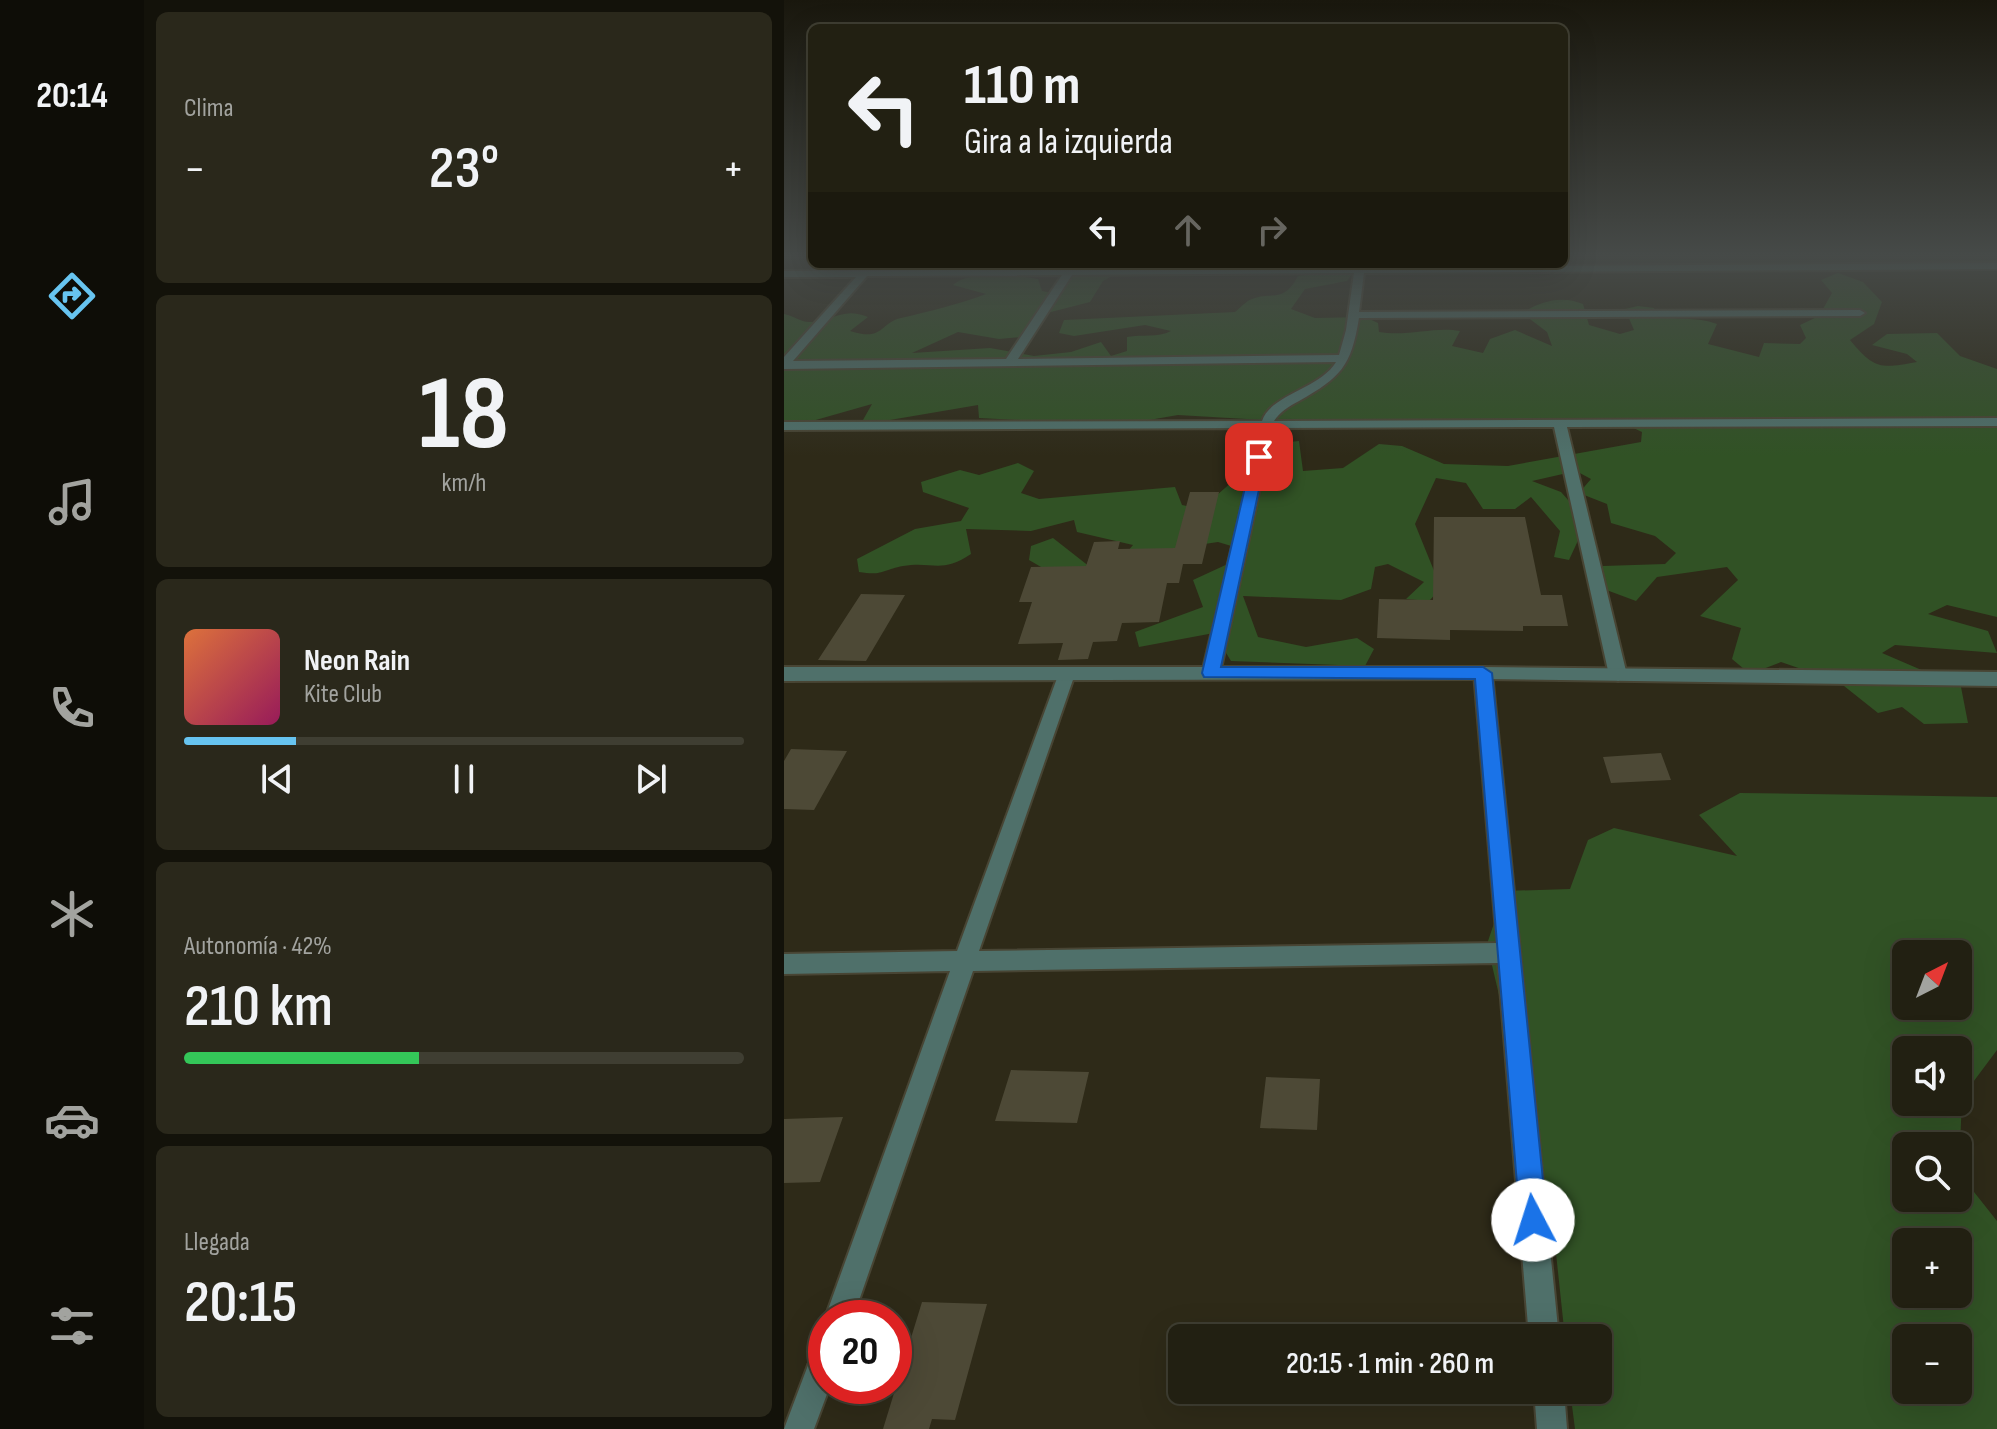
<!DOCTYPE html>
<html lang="es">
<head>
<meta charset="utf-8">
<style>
  :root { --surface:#222012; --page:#2a281b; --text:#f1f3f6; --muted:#a2a39f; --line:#3f3e32; --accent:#67c4f0 }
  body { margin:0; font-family:"Sofia Sans Condensed",sans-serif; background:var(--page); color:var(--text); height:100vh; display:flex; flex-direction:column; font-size:30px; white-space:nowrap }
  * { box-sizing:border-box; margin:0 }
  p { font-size:26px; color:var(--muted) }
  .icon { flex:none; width:44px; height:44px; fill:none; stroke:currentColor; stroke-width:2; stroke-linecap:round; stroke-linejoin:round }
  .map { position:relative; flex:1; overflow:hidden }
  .drawer { display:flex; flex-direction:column; gap:12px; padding:12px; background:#13120a; width:640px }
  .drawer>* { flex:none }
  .top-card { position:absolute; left:24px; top:24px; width:760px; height:244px; border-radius:12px; box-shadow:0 8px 32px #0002,0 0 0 2px var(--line); background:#222012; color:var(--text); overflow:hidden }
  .needle { width:52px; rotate:42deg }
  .fabs { position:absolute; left:1108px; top:940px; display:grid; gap:16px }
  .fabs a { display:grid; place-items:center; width:80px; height:80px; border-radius:12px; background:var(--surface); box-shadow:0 8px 32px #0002,0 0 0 2px var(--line); font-size:40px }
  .speed { position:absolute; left:24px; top:1300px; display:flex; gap:16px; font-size:40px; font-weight:700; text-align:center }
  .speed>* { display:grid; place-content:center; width:104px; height:104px; border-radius:50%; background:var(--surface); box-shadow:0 8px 32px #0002,0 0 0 2px var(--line); line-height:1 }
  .speed .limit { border:12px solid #d22; background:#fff; color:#111 }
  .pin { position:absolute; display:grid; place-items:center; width:68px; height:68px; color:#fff; margin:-34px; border-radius:16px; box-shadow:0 4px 12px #0006 }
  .me { position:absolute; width:88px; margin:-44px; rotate:355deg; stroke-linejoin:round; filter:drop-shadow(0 0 6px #0008) }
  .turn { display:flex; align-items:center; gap:28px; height:168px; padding:0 24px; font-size:36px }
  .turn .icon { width:104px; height:104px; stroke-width:2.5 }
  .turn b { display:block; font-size:56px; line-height:68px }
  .lanes { display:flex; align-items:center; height:76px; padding:0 24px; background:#0003; justify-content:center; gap:40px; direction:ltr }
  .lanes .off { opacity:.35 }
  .big { font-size:60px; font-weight:600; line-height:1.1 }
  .drawer .card { flex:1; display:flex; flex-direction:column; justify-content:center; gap:12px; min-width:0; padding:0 28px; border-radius:12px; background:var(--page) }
  .drawer .dial { align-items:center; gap:0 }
  .dial b { font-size:104px; line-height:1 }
  .song { display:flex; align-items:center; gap:24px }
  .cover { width:96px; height:96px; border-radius:12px; background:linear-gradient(135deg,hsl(20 70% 55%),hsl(330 70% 35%)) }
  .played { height:8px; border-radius:4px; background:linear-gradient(90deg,var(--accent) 20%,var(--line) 20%) }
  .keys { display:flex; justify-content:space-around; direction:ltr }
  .heat { display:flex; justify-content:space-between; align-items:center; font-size:44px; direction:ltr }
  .charge { height:12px; border-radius:6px; background:linear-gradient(90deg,#34c759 42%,var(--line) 0) }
  .trip { position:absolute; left:384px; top:1324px; width:444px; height:80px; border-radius:12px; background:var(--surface); box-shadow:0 8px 32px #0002,0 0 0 2px var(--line); font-weight:600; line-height:80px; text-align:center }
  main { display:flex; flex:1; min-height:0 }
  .tabs { display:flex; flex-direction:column; width:144px; justify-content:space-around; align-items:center; background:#0e0d07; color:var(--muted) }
  .tabs .icon { width:56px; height:56px }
  .tabs .selected { color:var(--accent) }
  .tabs b { font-size:36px; color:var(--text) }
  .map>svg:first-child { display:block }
  .green { fill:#315225; fill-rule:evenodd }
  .building { fill:#4d4936 }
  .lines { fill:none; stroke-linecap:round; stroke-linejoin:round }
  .service-casing { stroke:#484534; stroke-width:4 }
  .minor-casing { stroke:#484534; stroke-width:4 }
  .service { fill:#4f706a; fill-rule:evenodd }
  .minor { fill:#4f706a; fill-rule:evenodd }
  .route { fill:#1a73e8; stroke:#114b97; stroke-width:2 }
</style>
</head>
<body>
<main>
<nav class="tabs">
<b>20:14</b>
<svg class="icon selected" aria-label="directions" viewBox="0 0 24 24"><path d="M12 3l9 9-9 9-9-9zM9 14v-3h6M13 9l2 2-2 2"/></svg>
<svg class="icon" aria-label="music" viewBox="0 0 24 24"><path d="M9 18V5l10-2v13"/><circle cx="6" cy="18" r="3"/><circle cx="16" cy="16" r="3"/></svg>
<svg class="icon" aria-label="phone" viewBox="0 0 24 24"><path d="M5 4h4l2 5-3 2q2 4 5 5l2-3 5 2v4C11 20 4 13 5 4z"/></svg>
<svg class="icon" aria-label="climate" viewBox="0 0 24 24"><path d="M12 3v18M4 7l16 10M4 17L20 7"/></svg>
<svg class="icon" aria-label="car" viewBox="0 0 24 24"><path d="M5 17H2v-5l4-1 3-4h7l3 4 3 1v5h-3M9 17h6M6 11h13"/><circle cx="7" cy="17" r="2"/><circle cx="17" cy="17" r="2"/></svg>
<svg class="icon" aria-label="filters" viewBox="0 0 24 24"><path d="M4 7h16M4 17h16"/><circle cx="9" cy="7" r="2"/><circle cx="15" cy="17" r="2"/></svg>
</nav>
<section class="drawer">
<div class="card"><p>Clima</p>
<div class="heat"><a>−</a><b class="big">23°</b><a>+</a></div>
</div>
<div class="card dial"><b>18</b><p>km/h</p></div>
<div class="card">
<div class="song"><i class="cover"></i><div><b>Neon Rain</b><p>Kite Club</p></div></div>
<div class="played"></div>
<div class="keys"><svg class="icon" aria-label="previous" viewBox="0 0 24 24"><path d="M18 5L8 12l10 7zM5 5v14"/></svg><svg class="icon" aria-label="pause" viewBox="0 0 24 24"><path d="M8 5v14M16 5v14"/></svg><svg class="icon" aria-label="next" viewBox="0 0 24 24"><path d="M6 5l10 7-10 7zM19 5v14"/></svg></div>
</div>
<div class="card"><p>Autonomía · 42%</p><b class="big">210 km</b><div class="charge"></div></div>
<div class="card"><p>Llegada</p><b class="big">20:15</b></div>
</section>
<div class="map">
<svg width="1213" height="1429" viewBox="0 0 1213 1429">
  <rect width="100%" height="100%" fill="#2e2a18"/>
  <path class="green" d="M 281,264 L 338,264 L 344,267 L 319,281 L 306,302 L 263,313 L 249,336 L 215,339 L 174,332 L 128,353 L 206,348 L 250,356 L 287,352 L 317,342 L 327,356 L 343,351 L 343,337 C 359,334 373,338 387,331 L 361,325 L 290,336 L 275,333 L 280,320 L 451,312 C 456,308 462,301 468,299 C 489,291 499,304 514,276 L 557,270 L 568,274 L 563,281 L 521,289 L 507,309 L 531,318 L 581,317 L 594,323 L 595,332 C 624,337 651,326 676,331 L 668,346 L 699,353 L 706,339 L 731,330 L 768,346 L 763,332 L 738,313 C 757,301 778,295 799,304 L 805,325 L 836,334 L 850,330 L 841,309 L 854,306 L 870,308 L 871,315 C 892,321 912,316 933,324 L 924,344 L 975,357 L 980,343 L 1016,344 L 1022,338 L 1016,325 L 1035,316 L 1048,293 L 1037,280 L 1054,273 L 1079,282 L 1098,302 L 1090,324 L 1066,340 C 1090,369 1096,369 1133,362 L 1123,354 L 1088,345 L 1103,334 L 1153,333 L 1176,356 L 1213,369 L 1213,617 L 1163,605 L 1144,614 L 1204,631 L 1213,653 L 1111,645 L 1098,653 L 1177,687 L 1184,723 L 1140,724 L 1118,707 L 1094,713 L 1055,682 L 997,662 L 966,674 L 948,659 L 957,628 L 916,616 L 954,580 L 943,567 L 873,577 L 852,601 L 809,585 L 819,566 L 881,564 L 892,553 L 871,536 L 827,523 L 823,504 L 795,493 L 807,479 L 792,471 L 748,481 L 777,492 L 803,521 L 785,560 L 770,557 L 776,531 L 747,497 L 731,509 L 699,509 L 682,483 L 652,478 L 631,524 L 657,588 L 645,601 L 622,599 L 640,582 L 604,564 L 591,567 L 587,589 L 557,600 L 459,596 L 474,637 L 522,647 L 573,638 L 590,649 L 581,666 L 447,661 L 430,633 L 355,647 L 351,632 L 419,607 L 409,580 L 448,562 L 454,548 L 434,542 L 367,552 L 302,593 L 245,560 L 247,546 L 269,538 L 306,567 L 328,570 L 349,545 L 293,532 L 290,520 L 247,531 L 182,529 L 187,554 C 157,574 149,561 119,566 C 98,570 99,576 75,572 L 73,559 L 131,529 L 177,521 L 185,508 L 139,492 L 137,482 L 176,470 L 195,475 L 234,463 L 250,471 L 237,493 L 255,499 L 391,487 L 398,505 L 417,509 L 449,481 L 470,481 L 483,472 L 484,451 L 496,443 L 515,441 L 519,471 L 559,468 L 595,444 L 618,446 L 660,464 L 724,466 L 857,442 L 858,432 L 841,424 L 637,429 L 394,415 L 336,425 L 195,418 L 194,405 L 100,421 L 79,420 L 88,404 L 0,429 L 0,314 C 8,315 17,322 25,322 C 49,322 58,306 84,317 L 66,331 C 100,342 95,323 117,318 C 147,311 172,305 202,294 L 169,285 C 185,270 234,275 254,279 L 258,291 L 273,294 Z
    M 956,793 L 1213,797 L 1213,1050 L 1178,1097 L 1175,1173 L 1213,1221 L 1213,1429 L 791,1429 L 786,1390 L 814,1390 L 814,1338 L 781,1338 L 769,1225 L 703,944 L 721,891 L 786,889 L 804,840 L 830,828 L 953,856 L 915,815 ZM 1122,954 L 1174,954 L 1174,1006 L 1122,1006 ZM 1122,1050 L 1174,1050 L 1174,1102 L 1122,1102 ZM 1122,1146 L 1174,1146 L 1174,1198 L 1122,1198 ZM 1122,1242 L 1174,1242 L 1174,1294 L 1122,1294 ZM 1122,1338 L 1174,1338 L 1174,1390 L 1122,1390 Z"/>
  <path class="building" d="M 406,492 L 435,492 L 418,564 L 399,564 L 395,583 L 383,583 L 375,622 L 338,623 L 333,641 L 309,642 L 304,659 L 274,660 L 279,643 L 234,644 L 248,602 L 235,602 L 247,567 L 302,566 L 310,542 L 336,541 L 334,549 L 391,548 Z
    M 650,517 L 741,517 L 757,595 L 778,595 L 784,626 L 739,626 L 739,631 L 666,630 L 666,640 L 593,638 L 595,599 L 649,600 Z
    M 77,594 L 121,595 L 82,661 L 34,660 Z
    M 7,749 L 63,751 L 30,810 L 0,809 L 0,761 Z
    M 877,753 L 887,780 L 827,783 L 819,757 Z
    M 227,1070 L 305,1072 L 293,1123 L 211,1121 Z
    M 482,1077 L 536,1079 L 533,1130 L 476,1128 Z
    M 59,1117 L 36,1182 L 0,1183 L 0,1119 Z
    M 138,1302 L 203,1304 L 171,1420 L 148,1419 L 145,1429 L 99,1429 Z"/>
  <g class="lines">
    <g class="service-casing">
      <path id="service" d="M 1213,263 L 1213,269 L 580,273 L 575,312 L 1076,310 L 1081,313 L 1076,316 L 575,318 C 567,367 557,377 515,401 C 505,406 496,412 490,421 L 1213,418 L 1213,426 L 783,427 L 843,675 L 834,681 L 825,675 L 770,427 L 489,428 L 436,673 L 427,679 L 418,673 L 476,428 L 0,430 L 0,422 L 478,421 C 487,394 536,389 552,362 L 0,369 L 0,357 L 72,277 L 0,277 L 0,271 ZM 570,273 L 562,330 L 555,355 L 234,359 L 288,275 ZM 278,275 L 222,359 L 9,361 L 83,276 Z
        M 699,667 L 708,673 L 775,1338 L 745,1338 L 714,963 L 189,971 L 69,1318 L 42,1318 L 42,1322 L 41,1318 L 166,971 L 0,974 L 0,954 L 173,951 L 276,670 L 288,670 L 291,674 L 195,951 L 713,943 L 690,673 Z
        M 42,1339 L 42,1386 L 46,1386 L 30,1429 L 0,1429 L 32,1344 Z
        M 750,1390 L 780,1390 L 783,1429 L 753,1429 Z"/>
    </g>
    <g class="minor-casing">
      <path id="minor" d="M 0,667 L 699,667 L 1213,672 L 1213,686 L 699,679 L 0,681 Z"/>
    </g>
    <use href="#service" class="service"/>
    <use href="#minor" class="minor"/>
  </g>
  <linearGradient id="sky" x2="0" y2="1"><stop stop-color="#19170d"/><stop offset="0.56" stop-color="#464a48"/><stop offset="1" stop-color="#464a48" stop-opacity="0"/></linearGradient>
  <rect width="1213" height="456" fill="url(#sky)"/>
  <path class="route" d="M 475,453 L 482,457 L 437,667 L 699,667 L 708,673 L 763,1220 L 759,1229 L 749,1233 L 740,1229 L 736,1220 L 691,679 L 420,677 L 418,673 L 468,457 Z"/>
</svg>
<div class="fabs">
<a><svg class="needle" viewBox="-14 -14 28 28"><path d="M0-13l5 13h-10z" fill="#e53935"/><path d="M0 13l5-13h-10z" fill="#a2a39f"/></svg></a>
<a><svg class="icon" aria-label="sound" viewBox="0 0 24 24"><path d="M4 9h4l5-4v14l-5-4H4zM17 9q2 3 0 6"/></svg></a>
<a><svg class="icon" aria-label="search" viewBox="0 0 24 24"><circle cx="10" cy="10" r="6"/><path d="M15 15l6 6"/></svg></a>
<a>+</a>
<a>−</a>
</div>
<div class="speed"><div class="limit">20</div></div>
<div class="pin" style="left:475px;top:457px;background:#d93025"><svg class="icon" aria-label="arrive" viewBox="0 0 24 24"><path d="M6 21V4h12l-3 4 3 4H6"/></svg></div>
<svg class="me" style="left:749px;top:1220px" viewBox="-20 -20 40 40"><circle r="19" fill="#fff"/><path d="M0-13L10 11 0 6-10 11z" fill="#1a73e8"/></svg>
<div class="trip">20:15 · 1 min · 260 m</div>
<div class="top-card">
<div class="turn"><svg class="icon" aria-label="left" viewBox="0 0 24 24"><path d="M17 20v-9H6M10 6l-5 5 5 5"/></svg><div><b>110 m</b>Gira a la izquierda</div></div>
<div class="lanes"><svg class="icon" aria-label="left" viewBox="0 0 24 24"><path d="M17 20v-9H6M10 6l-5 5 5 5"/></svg><svg class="icon off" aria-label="ahead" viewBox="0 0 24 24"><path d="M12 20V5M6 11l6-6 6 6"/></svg><svg class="icon off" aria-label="right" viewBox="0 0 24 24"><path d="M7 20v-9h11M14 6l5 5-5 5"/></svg></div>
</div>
</div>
</main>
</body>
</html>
